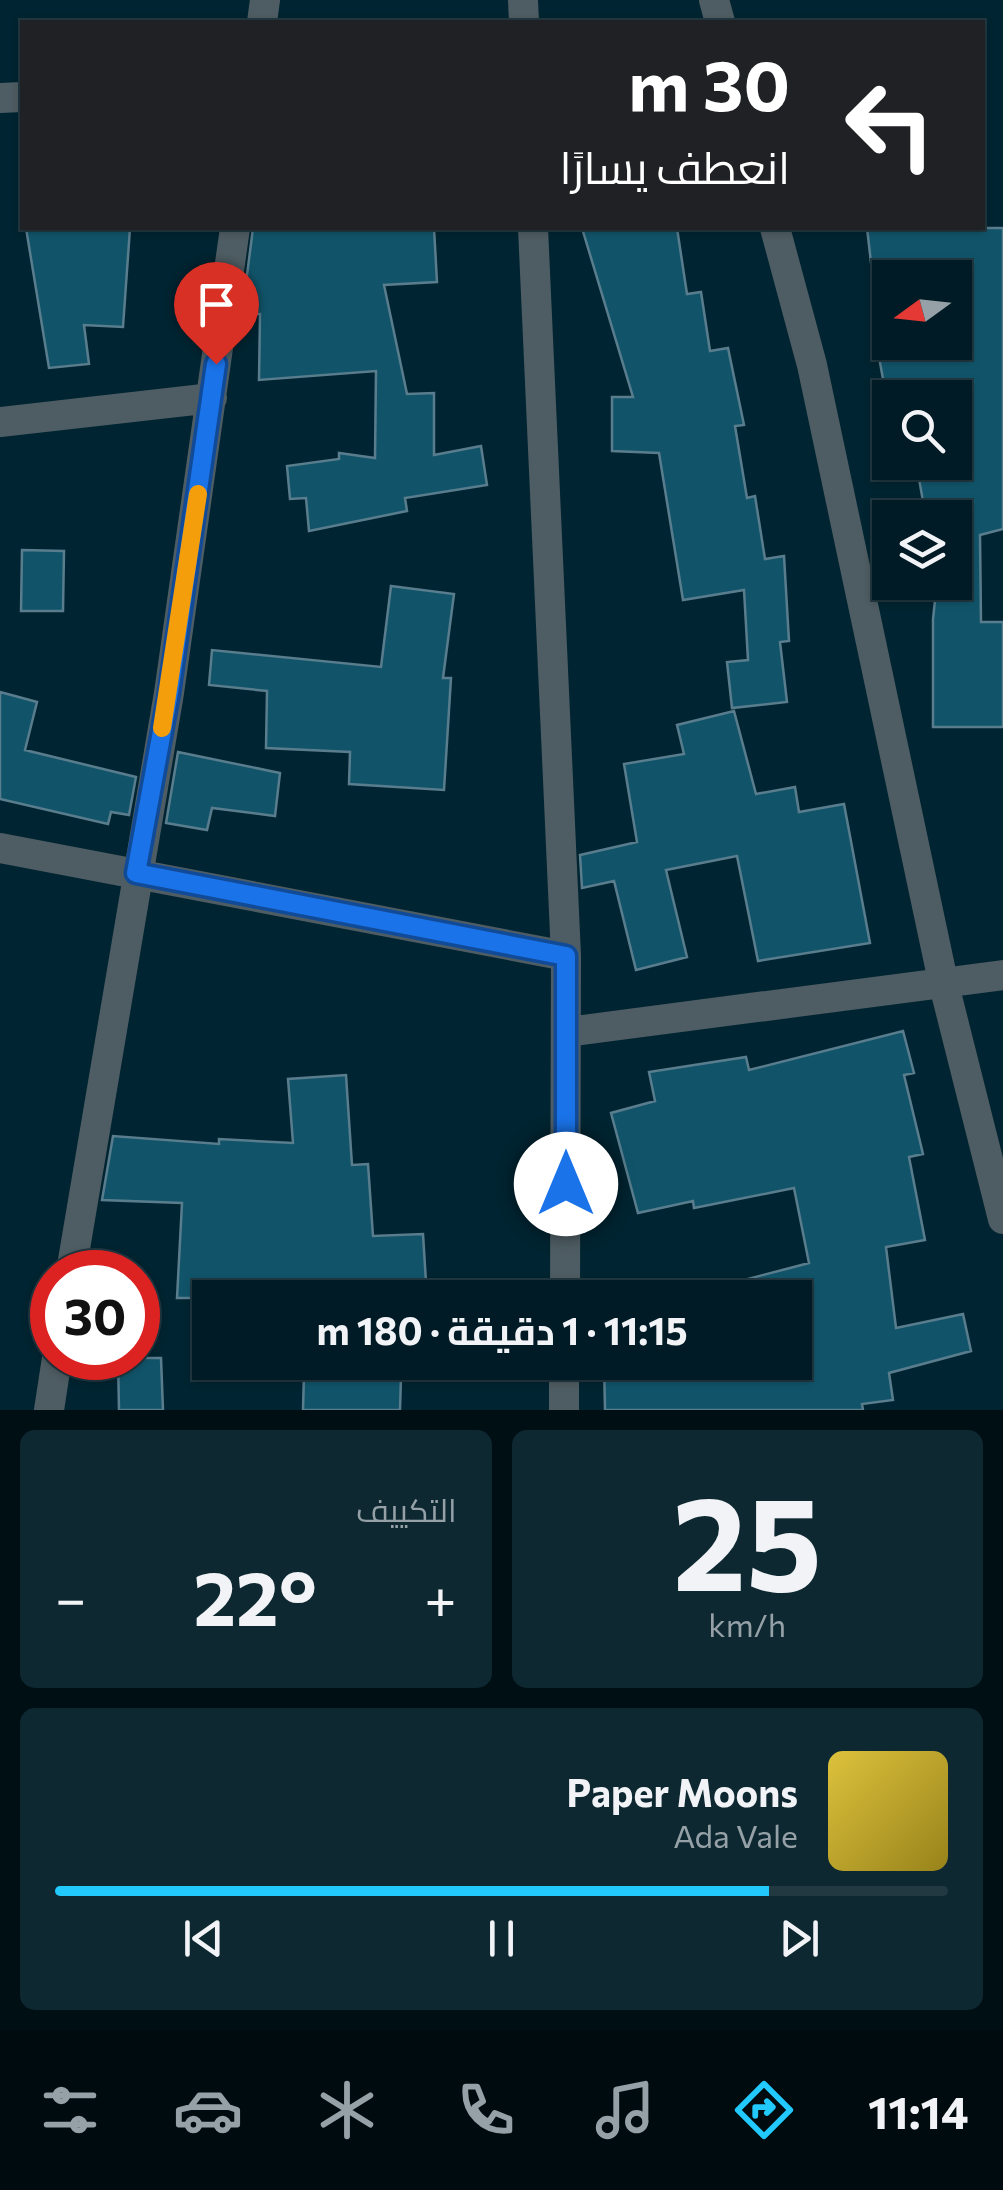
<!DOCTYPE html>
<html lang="ar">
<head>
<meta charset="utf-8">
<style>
  :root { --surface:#001b25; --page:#0e2832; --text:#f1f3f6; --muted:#95a1a7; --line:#223942; --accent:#22c9fd }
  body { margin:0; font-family:Commissioner,Cairo,sans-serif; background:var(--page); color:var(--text); direction:rtl; height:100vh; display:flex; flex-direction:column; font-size:38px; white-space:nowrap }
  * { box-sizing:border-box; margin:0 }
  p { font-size:32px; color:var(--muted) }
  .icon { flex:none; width:55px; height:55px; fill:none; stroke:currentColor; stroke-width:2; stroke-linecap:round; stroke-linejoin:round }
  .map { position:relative; height:1410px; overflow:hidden; direction:ltr }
  .panel { display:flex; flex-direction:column; gap:20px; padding:20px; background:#000f14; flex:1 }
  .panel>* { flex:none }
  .top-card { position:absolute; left:20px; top:20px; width:965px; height:210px; border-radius:0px; box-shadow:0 2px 8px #0004,0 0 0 2px var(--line); direction:rtl; background:#202124; color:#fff; overflow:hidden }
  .needle { width:65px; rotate:255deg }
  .buttons { position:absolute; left:872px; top:260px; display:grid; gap:20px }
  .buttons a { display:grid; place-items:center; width:100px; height:100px; border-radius:0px; background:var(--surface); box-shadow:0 2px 8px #0004,0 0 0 2px var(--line); font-size:50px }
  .speed { position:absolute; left:30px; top:1250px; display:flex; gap:20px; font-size:50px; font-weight:700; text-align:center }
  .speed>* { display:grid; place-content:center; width:130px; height:130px; border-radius:50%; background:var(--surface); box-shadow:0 2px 8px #0004,0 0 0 2px var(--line); line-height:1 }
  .speed .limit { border:15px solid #d22; background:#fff; color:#111 }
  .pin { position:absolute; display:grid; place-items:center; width:85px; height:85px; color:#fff; margin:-102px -42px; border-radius:50% 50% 50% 0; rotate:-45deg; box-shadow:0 0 10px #0007 }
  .pin .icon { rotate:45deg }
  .me { position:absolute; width:110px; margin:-55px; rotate:0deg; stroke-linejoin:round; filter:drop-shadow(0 0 8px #0008) }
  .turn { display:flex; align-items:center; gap:35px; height:210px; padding:0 30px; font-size:45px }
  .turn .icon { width:130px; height:130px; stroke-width:2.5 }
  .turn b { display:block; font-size:70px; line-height:85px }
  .big { font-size:75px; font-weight:700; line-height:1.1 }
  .panel .card { flex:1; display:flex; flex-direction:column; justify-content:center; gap:15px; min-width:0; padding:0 35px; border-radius:15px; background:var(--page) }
  .panel .dial { align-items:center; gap:0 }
  .dial b { font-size:130px; line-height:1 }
  .song { display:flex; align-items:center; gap:30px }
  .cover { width:120px; height:120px; border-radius:15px; background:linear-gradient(135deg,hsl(50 70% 55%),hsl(50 70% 35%)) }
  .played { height:10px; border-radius:5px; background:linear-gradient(90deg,var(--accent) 80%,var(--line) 80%) }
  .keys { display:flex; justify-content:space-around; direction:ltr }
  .heat { display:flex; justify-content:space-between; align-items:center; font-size:55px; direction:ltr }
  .panel .tiles { flex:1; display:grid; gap:20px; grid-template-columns:1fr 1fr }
  .card:last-child { grid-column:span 2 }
  .trip { position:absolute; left:192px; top:1280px; width:620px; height:100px; border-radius:0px; background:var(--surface); box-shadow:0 2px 8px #0004,0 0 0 2px var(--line); font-weight:700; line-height:100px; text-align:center; direction:rtl }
  .tabs { display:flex; height:160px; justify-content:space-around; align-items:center; background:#000b0f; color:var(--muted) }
  .tabs .icon { width:70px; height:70px }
  .tabs .selected { color:var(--accent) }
  .tabs b { font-size:45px; color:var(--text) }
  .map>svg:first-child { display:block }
  .building { fill:#11546a; stroke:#597d8d; stroke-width:2.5; fill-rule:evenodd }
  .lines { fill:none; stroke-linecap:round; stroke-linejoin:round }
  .street { stroke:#4e5d63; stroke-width:30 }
  .route-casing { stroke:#114b97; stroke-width:25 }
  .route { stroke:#1a73e8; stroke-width:18 }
  .slow { stroke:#f59e0b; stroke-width:18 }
</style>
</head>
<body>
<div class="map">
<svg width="1003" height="1410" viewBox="0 0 1003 1410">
  <rect width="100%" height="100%" fill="#002431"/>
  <path class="building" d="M 26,228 L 130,228 L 123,327 L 84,325 L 89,364 L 49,368 Z
    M 253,228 L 434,228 L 437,282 L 384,285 L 407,394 L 434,393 L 434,455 L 481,446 L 487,485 L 405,498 L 407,511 L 309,531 L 306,498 L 290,499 L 287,466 L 339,459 L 339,453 L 375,458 L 376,371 L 259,380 L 260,314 L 242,314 Z
    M 582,228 L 677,228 L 687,294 L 701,292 L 710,351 L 728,348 L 744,425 L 735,426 L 747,498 L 755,496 L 765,559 L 784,556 L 789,641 L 780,642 L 787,702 L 732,708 L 727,662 L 748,660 L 744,590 L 683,600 L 659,453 L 612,451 L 612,397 L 633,397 Z
    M 867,228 L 1003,228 L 1003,529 L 980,535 L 981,622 L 1003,622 L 1003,727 L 933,727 L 933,619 L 937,582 L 955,582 L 955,518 L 926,518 L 916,462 L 955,462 L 955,398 L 887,401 L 873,324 L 878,323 ZM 890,278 L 955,278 L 955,342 L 890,342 Z
    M 22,550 L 64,551 L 63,611 L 21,611 Z
    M 391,586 L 454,594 L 443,678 L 451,678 L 444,790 L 349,784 L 350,752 L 266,748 L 267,691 L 209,685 L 212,650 L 381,667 Z
    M 0,692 L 37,702 L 25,750 L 136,777 L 129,815 L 111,812 L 108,824 L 0,799 Z
    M 734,711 L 756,794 L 795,787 L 799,812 L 844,804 L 870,943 L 758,961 L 737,856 L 666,870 L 687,957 L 636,970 L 614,881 L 582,888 L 580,855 L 637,842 L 624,764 L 684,754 L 677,725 Z
    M 178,752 L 280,773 L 275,816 L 212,808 L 207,830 L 166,823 Z
    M 903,1031 L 914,1073 L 904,1075 L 923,1154 L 909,1157 L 925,1240 L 886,1247 L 896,1328 L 963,1314 L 971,1351 L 889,1373 L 893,1400 L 862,1404 L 863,1410 L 605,1410 L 604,1362 L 795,1362 L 795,1298 L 665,1298 L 665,1292 L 706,1290 L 809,1263 L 794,1188 L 694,1208 L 693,1201 L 638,1213 L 611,1113 L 655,1101 L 649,1072 L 746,1057 L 749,1070 Z
    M 346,1075 L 352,1165 L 368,1164 L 373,1236 L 423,1234 L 427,1298 L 177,1298 L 182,1203 L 102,1200 L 113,1136 L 219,1144 L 219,1139 L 293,1143 L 288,1079 Z
    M 118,1358 L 161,1358 L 163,1410 L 119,1410 Z
    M 239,1362 L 273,1362 L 272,1380 L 238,1378 Z
    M 304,1374 L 401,1376 L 400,1410 L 303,1410 Z"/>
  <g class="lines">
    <path class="street" d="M 523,0 L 524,22
      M 714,0 L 720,22
      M 262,22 L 265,0
      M 0,98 L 22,97
      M 533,228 L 566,956 L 565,1298
      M 775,228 L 812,365 L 943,981 L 1003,1219
      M 0,422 L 212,398
      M 0,848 L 566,956
      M 567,1032 L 1003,975
      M 71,1272 L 169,693 L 235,228
      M 49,1410 L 57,1358
      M 564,1410 L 564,1362"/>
  </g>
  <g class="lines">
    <g class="route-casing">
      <path id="route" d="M 216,364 L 169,693 L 136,873 L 566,956 L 566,1184"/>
    </g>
    <use href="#route" class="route"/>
    <path class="slow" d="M 162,728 L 198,494"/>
  </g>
</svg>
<div class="buttons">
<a><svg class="needle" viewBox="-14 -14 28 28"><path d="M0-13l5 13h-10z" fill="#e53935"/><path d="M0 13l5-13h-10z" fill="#95a1a7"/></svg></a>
<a><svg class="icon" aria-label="search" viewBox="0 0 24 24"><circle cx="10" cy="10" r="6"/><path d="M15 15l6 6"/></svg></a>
<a><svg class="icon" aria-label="layers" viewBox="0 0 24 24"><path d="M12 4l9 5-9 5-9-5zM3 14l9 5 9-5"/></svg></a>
</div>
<div class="speed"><div class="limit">30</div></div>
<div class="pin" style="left:216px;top:364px;background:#d93025"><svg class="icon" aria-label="arrive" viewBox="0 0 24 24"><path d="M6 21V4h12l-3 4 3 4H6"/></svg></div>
<svg class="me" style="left:566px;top:1184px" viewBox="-20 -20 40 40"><circle r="19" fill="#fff"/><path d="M0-13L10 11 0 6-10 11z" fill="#1a73e8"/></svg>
<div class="trip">11:15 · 1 دقيقة · 180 m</div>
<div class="top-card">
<div class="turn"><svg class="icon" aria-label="left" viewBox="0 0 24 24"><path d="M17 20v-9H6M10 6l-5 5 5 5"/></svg><div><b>30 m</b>انعطف يسارًا</div></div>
</div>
</div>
<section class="panel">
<div class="tiles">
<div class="card dial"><b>25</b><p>km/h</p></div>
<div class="card"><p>التكييف</p>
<div class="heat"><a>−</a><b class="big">22°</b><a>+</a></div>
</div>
<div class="card">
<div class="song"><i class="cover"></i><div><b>Paper Moons</b><p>Ada Vale</p></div></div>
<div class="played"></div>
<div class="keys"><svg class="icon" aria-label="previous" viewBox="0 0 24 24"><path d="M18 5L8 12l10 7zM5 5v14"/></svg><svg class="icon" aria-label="pause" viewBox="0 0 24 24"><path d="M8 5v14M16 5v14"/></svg><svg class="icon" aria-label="next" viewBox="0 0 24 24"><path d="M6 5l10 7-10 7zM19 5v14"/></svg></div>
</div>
</div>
</section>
<nav class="tabs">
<b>11:14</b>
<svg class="icon selected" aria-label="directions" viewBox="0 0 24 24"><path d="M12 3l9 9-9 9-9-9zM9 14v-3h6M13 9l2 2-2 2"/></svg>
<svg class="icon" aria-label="music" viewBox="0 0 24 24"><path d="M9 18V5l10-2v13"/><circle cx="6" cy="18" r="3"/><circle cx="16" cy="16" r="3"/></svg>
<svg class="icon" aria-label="phone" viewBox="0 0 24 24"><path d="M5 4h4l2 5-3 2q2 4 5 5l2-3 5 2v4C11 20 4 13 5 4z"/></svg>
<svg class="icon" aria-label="climate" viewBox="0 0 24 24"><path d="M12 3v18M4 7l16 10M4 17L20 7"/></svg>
<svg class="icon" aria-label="car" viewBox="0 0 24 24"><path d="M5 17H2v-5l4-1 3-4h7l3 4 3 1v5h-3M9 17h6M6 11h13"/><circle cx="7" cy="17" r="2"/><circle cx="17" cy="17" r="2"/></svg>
<svg class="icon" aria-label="filters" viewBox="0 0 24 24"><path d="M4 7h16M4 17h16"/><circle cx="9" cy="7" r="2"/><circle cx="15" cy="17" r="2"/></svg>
</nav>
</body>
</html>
